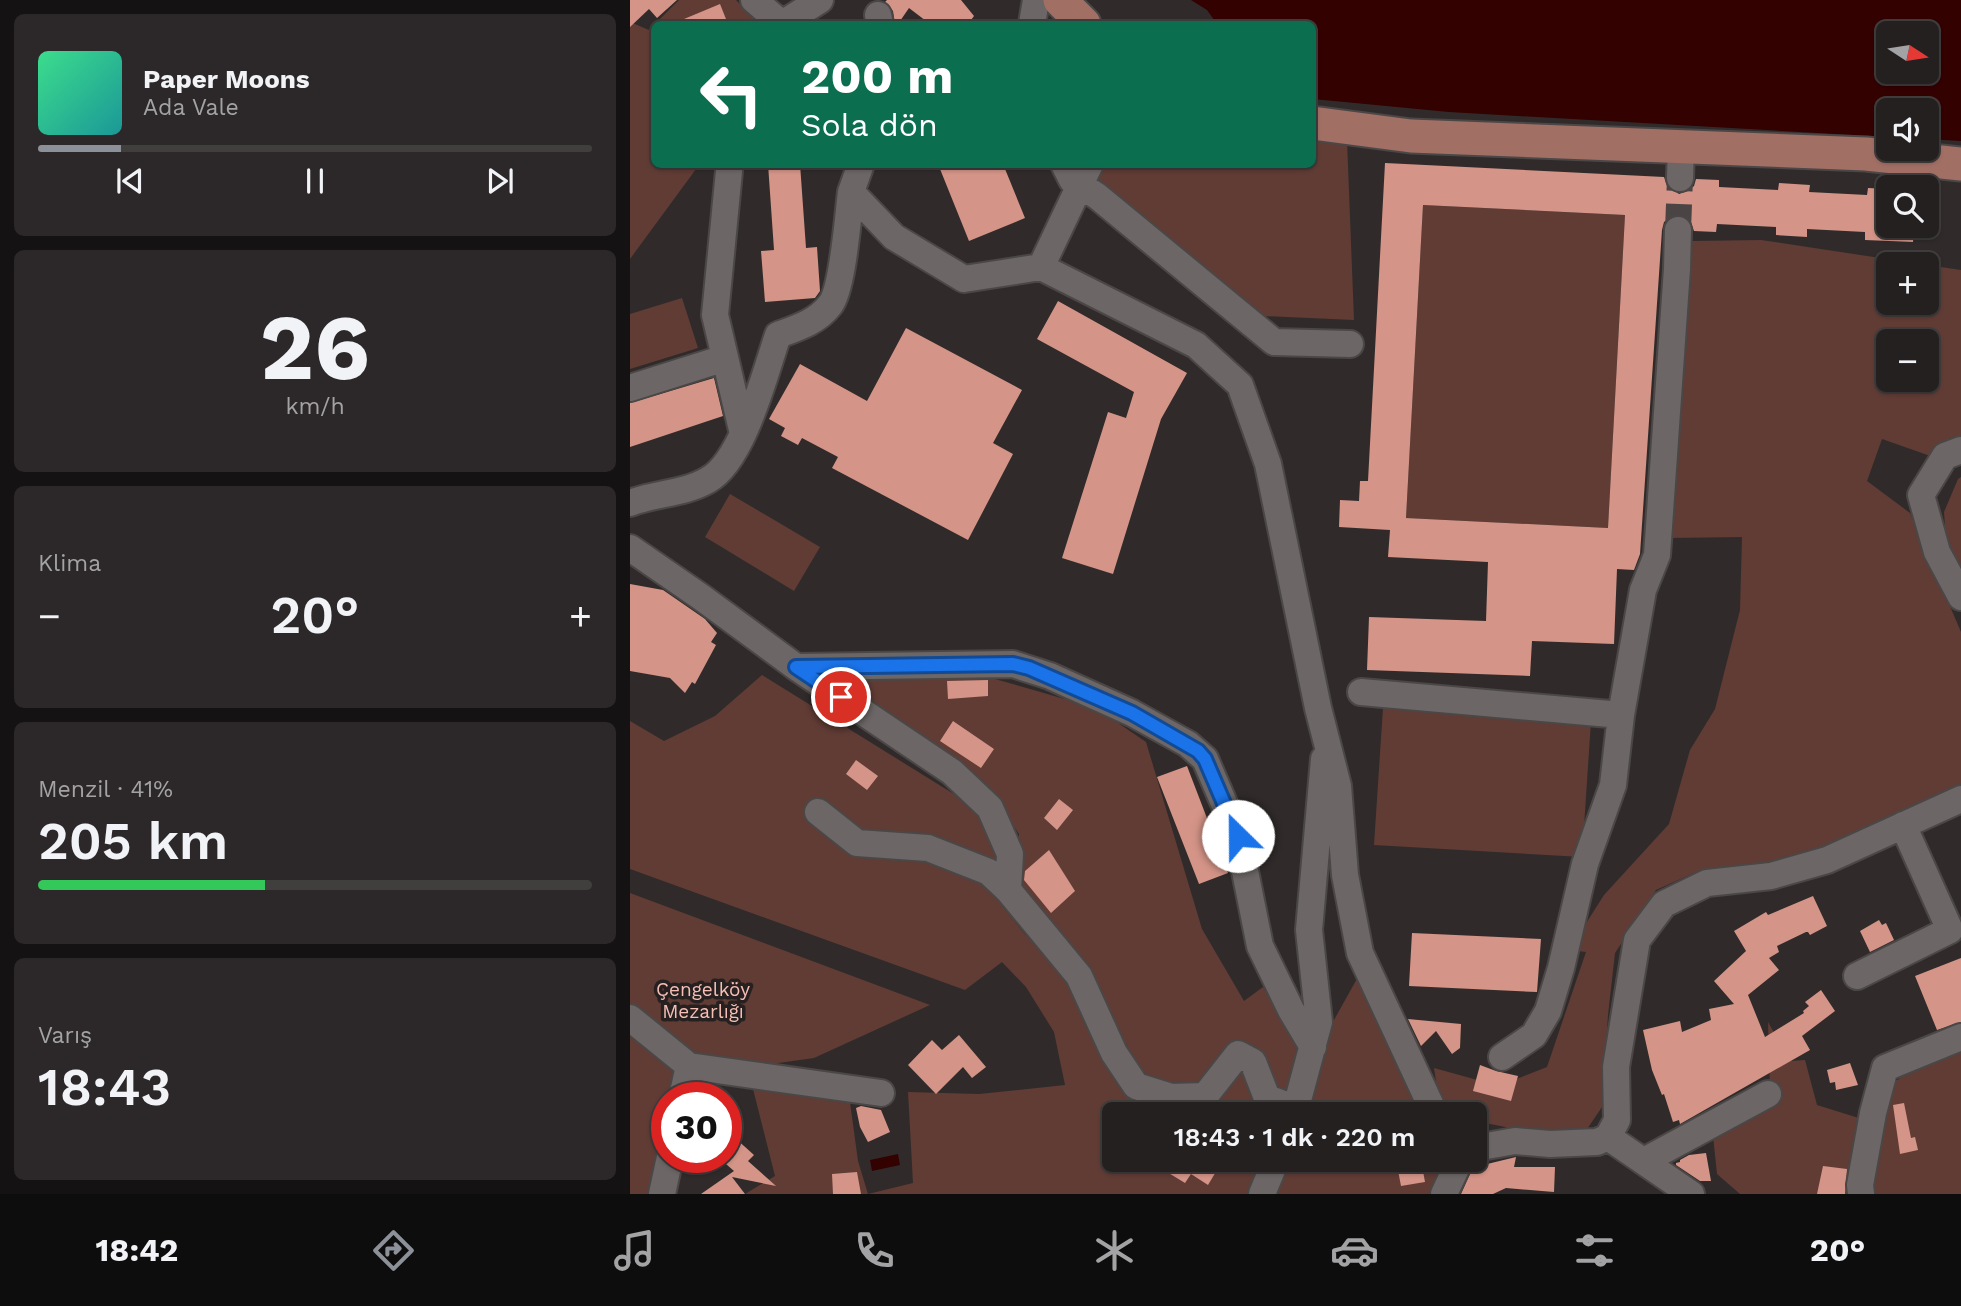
<!DOCTYPE html>
<html lang="tr">
<head>
<meta charset="utf-8">
<style>
  :root { --surface:#242020; --page:#2c2829; --text:#f1f3f6; --muted:#a3a3a5; --line:#413e3e; --accent:#8c9099 }
  body { margin:0; font-family:"Work Sans",sans-serif; background:var(--page); color:var(--text); height:100vh; display:flex; flex-direction:column; font-size:26px; white-space:nowrap }
  * { box-sizing:border-box; margin:0 }
  p { font-size:23px; color:var(--muted) }
  .icon { flex:none; width:38px; height:38px; fill:none; stroke:currentColor; stroke-width:2; stroke-linecap:round; stroke-linejoin:round }
  .map { position:relative; flex:1; overflow:hidden }
  .details { display:flex; flex-direction:column; gap:14px; padding:14px; background:#141212; width:630px }
  .details>* { flex:none }
  .guide { position:absolute; left:21px; top:21px; width:665px; height:147px; border-radius:10px; box-shadow:0 2px 5px #0004,0 0 0 2px var(--line); background:#0b6e4f; color:#fff; overflow:hidden }
  .needle { width:46px; rotate:102deg }
  .fabs { position:absolute; left:1246px; top:21px; display:grid; gap:14px }
  .fabs a { display:grid; place-items:center; width:63px; height:63px; border-radius:10px; background:var(--surface); box-shadow:0 2px 5px #0004,0 0 0 2px var(--line); font-size:35px }
  .speed { position:absolute; left:21px; top:1082px; display:flex; gap:14px; font-size:35px; font-weight:700; text-align:center }
  .speed>* { display:grid; place-content:center; width:91px; height:91px; border-radius:50%; background:var(--surface); box-shadow:0 2px 5px #0004,0 0 0 2px var(--line); line-height:1 }
  .speed .limit { border:10px solid #d22; background:#fff; color:#111 }
  .pin { position:absolute; display:grid; place-items:center; width:60px; height:60px; color:#fff; margin:-30px; border:4px solid #fff; border-radius:50%; box-shadow:0 2px 7px #0007 }
  .me { position:absolute; width:77px; margin:-38px; rotate:337deg; stroke-linejoin:round; filter:drop-shadow(0 0 5px #0008) }
  .turn { display:flex; align-items:center; gap:24px; height:147px; padding:0 35px; font-size:32px }
  .turn .icon { width:91px; height:91px; stroke-width:2.5 }
  .turn b { display:block; font-size:49px; line-height:60px }
  .big { font-size:52px; font-weight:600; line-height:1.1 }
  .details .widget { flex:1; display:flex; flex-direction:column; justify-content:center; gap:10px; min-width:0; padding:0 24px; border-radius:10px; background:var(--page) }
  .details .dial { align-items:center; gap:0 }
  .dial b { font-size:91px; line-height:1 }
  .song { display:flex; align-items:center; gap:21px }
  .cover { width:84px; height:84px; border-radius:10px; background:linear-gradient(135deg,hsl(150 70% 55%),hsl(180 70% 35%)) }
  .played { height:7px; border-radius:4px; background:linear-gradient(90deg,var(--accent) 15%,var(--line) 15%) }
  .keys { display:flex; justify-content:space-around; direction:ltr }
  .heat { display:flex; justify-content:space-between; align-items:center; font-size:38px; direction:ltr }
  .charge { height:10px; border-radius:5px; background:linear-gradient(90deg,#34c759 41%,var(--line) 0) }
  .trip { position:absolute; left:472px; top:1102px; width:385px; height:70px; border-radius:10px; background:var(--surface); box-shadow:0 2px 5px #0004,0 0 0 2px var(--line); font-weight:600; line-height:70px; text-align:center }
  .tab-bar { display:flex; height:112px; justify-content:space-around; align-items:center; background:#0e0d0d; color:var(--muted) }
  .tab-bar .icon { width:49px; height:49px }
  .tab-bar .current { color:var(--accent) }
  .tab-bar b { font-size:32px; color:var(--text) }
  main { display:flex; flex:1; min-height:0 }
  .map>svg:first-child { display:block }
  .green { fill:#603c35; fill-rule:evenodd }
  .water { fill:#330100; fill-rule:evenodd }
  .building { fill:#d49487; fill-rule:evenodd }
  .lines { fill:none; stroke-linecap:round; stroke-linejoin:round }
  .minor-tunnel { stroke:#4a4544; stroke-width:26; stroke-dasharray:26 13; stroke-linecap:butt }
  .minor-casing { stroke:#4b4747; stroke-width:30 }
  .major-casing { stroke:#4b4747; stroke-width:37 }
  .minor { stroke:#6c6766; stroke-width:26 }
  .major { stroke:#a26f65; stroke-width:33 }
  .route-casing { stroke:#114b97; stroke-width:18 }
  .route { stroke:#1a73e8; stroke-width:12 }
  .labels { text-anchor:middle; dominant-baseline:central; stroke-width:7; stroke-linejoin:round; paint-order:stroke }
  .park-label { font-size:19px; fill:#f6beb4; stroke:#262120 }
</style>
</head>
<body>
<main>
<section class="details">
<div class="widget">
<div class="song"><i class="cover"></i><div><b>Paper Moons</b><p>Ada Vale</p></div></div>
<div class="played"></div>
<div class="keys"><svg class="icon" aria-label="previous" viewBox="0 0 24 24"><path d="M18 5L8 12l10 7zM5 5v14"/></svg><svg class="icon" aria-label="pause" viewBox="0 0 24 24"><path d="M8 5v14M16 5v14"/></svg><svg class="icon" aria-label="next" viewBox="0 0 24 24"><path d="M6 5l10 7-10 7zM19 5v14"/></svg></div>
</div>
<div class="widget dial"><b>26</b><p>km/h</p></div>
<div class="widget"><p>Klima</p>
<div class="heat"><a>−</a><b class="big">20°</b><a>+</a></div>
</div>
<div class="widget"><p>Menzil · 41%</p><b class="big">205 km</b><div class="charge"></div></div>
<div class="widget"><p>Varış</p><b class="big">18:43</b></div>
</section>
<div class="map">
<svg width="1331" height="1194" viewBox="0 0 1331 1194">
  <rect width="100%" height="100%" fill="#302b2a"/>
  <path class="green" d="M 49,0 L 106,0 L 129,24 L 25,24 Z
    M 0,22 L 19,30 L 24,25 L 24,164 L 69,165 L 0,259 Z
    M 683,133 L 717,140 L 724,320 L 633,316 L 460,181 L 468,165 L 682,164 Z
    M 793,205 L 995,215 L 978,528 L 776,518 Z
    M 1131,240 L 1290,264 L 1258,264 L 1258,303 L 1297,303 L 1297,265 L 1331,270 L 1331,448 L 1306,458 L 1252,439 L 1237,481 L 1280,513 L 1331,632 L 1331,785 L 1258,828 L 1145,866 L 1064,873 L 1026,890 L 985,953 L 978,1015 L 972,1107 L 953,1135 L 901,1132 L 850,1122 L 845,1119 L 845,1115 L 836,1115 L 809,1101 L 804,1068 L 869,1086 L 917,1067 L 956,952 L 939,950 L 974,895 L 1039,824 L 1060,750 L 1085,709 L 1110,610 L 1112,537 L 1038,538 L 1062,241 ZM 1258,341 L 1297,341 L 1297,380 L 1258,380 Z
    M 52,298 L 68,348 L 0,369 L 0,314 Z
    M 1331,477 L 1331,578 L 1316,541 L 1314,512 L 1328,479 Z
    M 100,494 L 190,547 L 164,591 L 75,537 Z
    M 132,675 L 348,809 L 365,850 L 365,859 L 359,872 L 367,899 L 393,932 L 439,979 L 537,1105 L 609,1064 L 655,1115 L 485,1115 L 485,1160 L 637,1160 L 622,1194 L 115,1194 L 145,1176 L 122,1085 L 219,1095 L 228,1161 L 238,1194 L 283,1183 L 278,1092 L 349,1094 L 435,1085 L 424,1032 L 396,987 L 372,962 L 335,990 L 0,869 L 0,721 L 34,741 L 85,716 Z
    M 208,678 L 365,679 L 466,708 L 516,742 L 572,929 L 614,1001 L 633,987 L 673,1052 L 659,1098 L 611,1045 L 572,1084 L 546,1085 L 512,1075 L 456,967 L 387,891 L 389,834 L 356,786 Z
    M 753,708 L 961,721 L 952,857 L 744,845 Z
    M 0,893 L 300,1005 L 184,1058 L 85,1072 L 53,1091 L 52,1097 L 37,1097 L 37,1157 L 34,1194 L 0,1194 Z
    M 733,968 L 797,1115 L 672,1115 L 690,1045 Z
    M 1138,1022 L 1160,1061 L 1175,1060 L 1187,1105 L 1248,1124 L 1257,1089 L 1283,1067 L 1331,1048 L 1331,1194 L 1110,1194 L 1087,1174 L 1081,1117 L 1140,1087 Z
    M 652,1160 L 823,1160 L 808,1194 L 637,1194 Z"/>
  <path class="water" d="M 561,0 L 1331,0 L 1331,141 L 1297,139 L 1297,110 L 1258,110 L 1258,137 L 819,112 L 683,99 L 682,24 L 587,24 L 577,10 ZM 1258,33 L 1297,33 L 1297,72 L 1258,72 Z
    M 268,1154 L 270,1165 L 242,1171 L 240,1160 Z"/>
  <path class="building" d="M 0,0 L 47,0 L 27,18 L 19,9 L 0,27 Z
    M 257,0 L 331,0 L 344,16 L 338,24 L 300,24 L 279,8 L 268,24 L 265,24 L 263,11 L 255,2 Z
    M 90,4 L 98,24 L 42,24 Z
    M 755,163 L 1034,177 L 1037,186 L 1049,194 L 1058,191 L 1064,186 L 1066,179 L 1089,180 L 1089,187 L 1148,190 L 1149,183 L 1180,185 L 1179,192 L 1237,195 L 1238,188 L 1258,189 L 1258,226 L 1284,226 L 1283,242 L 1235,240 L 1235,232 L 1177,229 L 1177,237 L 1146,235 L 1146,227 L 1087,224 L 1086,232 L 1064,231 L 1061,222 L 1056,216 L 1048,214 L 1040,217 L 1034,222 L 1032,230 L 1010,554 L 1004,570 L 987,569 L 984,644 L 902,641 L 900,676 L 737,670 L 739,617 L 856,621 L 858,562 L 758,557 L 760,530 L 709,527 L 710,500 L 729,501 L 730,481 L 738,481 ZM 793,205 L 995,215 L 978,528 L 776,518 Z
    M 138,164 L 170,164 L 176,248 L 187,247 L 190,291 L 185,298 L 135,302 L 131,251 L 144,250 Z
    M 308,164 L 373,164 L 395,218 L 339,241 Z
    M 428,301 L 557,373 L 531,419 L 483,574 L 432,558 L 478,412 L 496,418 L 504,392 L 407,339 Z
    M 276,328 L 392,390 L 363,443 L 383,454 L 338,540 L 202,468 L 208,457 L 172,438 L 168,445 L 151,436 L 155,428 L 139,419 L 170,364 L 237,401 Z
    M 84,378 L 93,416 L 0,447 L 0,403 Z
    M 0,584 L 33,590 L 75,619 L 87,633 L 81,642 L 86,645 L 65,684 L 62,682 L 55,693 L 40,678 L 0,671 Z
    M 358,680 L 358,696 L 318,699 L 317,681 Z
    M 323,721 L 364,749 L 351,768 L 310,741 Z
    M 226,760 L 248,776 L 237,790 L 216,774 Z
    M 557,766 L 598,873 L 569,884 L 527,777 Z
    M 429,799 L 443,810 L 427,830 L 414,818 Z
    M 419,850 L 445,891 L 421,913 L 394,880 L 395,871 Z
    M 1183,896 L 1197,926 L 1180,935 L 1178,932 L 1176,932 L 1147,946 L 1149,952 L 1139,958 L 1149,970 L 1118,995 L 1135,1037 L 1174,1013 L 1173,1011 L 1179,1006 L 1175,1002 L 1191,990 L 1205,1011 L 1172,1036 L 1180,1050 L 1050,1124 L 1049,1120 L 1043,1122 L 1034,1094 L 1032,1095 L 1022,1070 L 1013,1030 L 1050,1021 L 1052,1032 L 1081,1020 L 1079,1009 L 1104,1004 L 1084,981 L 1116,951 L 1104,931 L 1136,912 L 1138,915 Z
    M 1249,920 L 1252,925 L 1256,923 L 1264,940 L 1240,952 L 1230,931 Z
    M 782,933 L 911,939 L 907,992 L 779,986 Z
    M 1331,958 L 1331,1022 L 1307,1030 L 1285,976 Z
    M 778,1019 L 831,1024 L 830,1048 L 822,1054 L 806,1031 L 791,1046 Z
    M 329,1035 L 356,1067 L 342,1078 L 333,1067 L 306,1094 L 278,1065 L 302,1040 L 312,1050 Z
    M 1220,1063 L 1228,1085 L 1206,1090 L 1205,1082 L 1200,1083 L 1197,1070 Z
    M 850,1065 L 866,1071 L 888,1076 L 881,1101 L 843,1091 Z
    M 1274,1103 L 1281,1138 L 1285,1137 L 1288,1150 L 1270,1154 L 1263,1105 Z
    M 231,1106 L 251,1110 L 260,1132 L 238,1142 L 230,1127 L 226,1108 Z
    M 104,1137 L 124,1155 L 118,1161 L 146,1186 L 102,1177 L 115,1194 L 71,1194 L 104,1171 L 96,1164 L 96,1146 Z
    M 1076,1153 L 1081,1181 L 1070,1181 L 1046,1165 L 1046,1163 L 1050,1162 L 1050,1160 L 1059,1155 Z
    M 886,1157 L 884,1167 L 925,1167 L 924,1192 L 876,1188 L 863,1194 L 831,1194 L 845,1163 L 849,1166 Z
    M 539,1160 L 593,1160 L 578,1185 L 561,1174 L 555,1183 L 537,1172 L 543,1163 Z
    M 766,1160 L 791,1160 L 795,1182 L 771,1186 Z
    M 1193,1166 L 1217,1169 L 1215,1194 L 1187,1194 Z
    M 227,1172 L 231,1194 L 203,1194 L 202,1174 Z"/>
  <g class="lines">
    <path class="minor-tunnel" d="M 1048,230 L 1050,178"/>
    <g class="minor-casing">
      <path id="minor" d="M 124,0 L 152,24 L 190,0
        M 248,15 L 250,24
        M 402,24 L 406,0
        M 231,164 L 221,192 L 264,237 L 334,279 L 411,267 L 460,164
        M 434,164 L 442,180 L 467,196 L 644,342 L 720,344
        M 99,171 L 85,315 L 113,434
        M 1050,178 L 1051,147
        M 411,267 L 566,345 L 610,385 L 638,464 L 688,708 L 708,786 L 715,875 L 730,953 L 802,1108 L 810,1115
        M 0,388 L 95,358
        M 1331,450 L 1315,456 L 1291,495 L 1307,552 L 1331,597
        M 0,503 C 25,493 54,494 78,480 C 113,461 135,373 148,335 C 167,328 187,322 200,305 C 213,289 218,215 221,192
        M 0,548 L 71,597 L 166,667 L 383,664 L 420,676 L 502,713 L 558,744 L 575,759 L 608,836 L 630,946 L 661,1010 L 683,1047
        M 166,667 L 322,772 L 360,808 L 380,854 L 378,890
        M 731,692 L 991,715 L 983,785 L 955,864 L 931,968 L 918,1011 L 904,1035 L 872,1057
        M 991,715 L 1013,590 L 1027,555 L 1047,269 L 1048,230
        M 188,812 L 227,843 L 298,848 L 359,872 L 378,890 L 449,976 L 484,1053 L 506,1086 L 541,1097 L 575,1096 L 608,1054 L 623,1062 L 637,1098 L 667,1109
        M 1227,976 L 1320,930 L 1273,825
        M 0,1018 L 59,1066 L 52,1097
        M 59,1066 L 251,1093
        M 664,1115 L 689,1022 L 679,930 L 694,759
        M 978,1137 L 1061,1194
        M 845,1148 L 885,1141 L 920,1144 L 967,1142 L 978,1137 L 987,1120 L 986,1067 L 1007,940 L 1034,904 L 1077,883 L 1141,876 L 1197,860 L 1331,799
        M 1014,1161 L 1138,1094
        M 32,1194 L 40,1157
        M 632,1194 L 646,1160
        M 814,1194 L 830,1160
        M 1231,1194 L 1230,1185 L 1243,1113 L 1255,1068 L 1331,1037"/>
    </g>
    <g class="major-casing">
      <path id="major" d="M 430,0 L 454,24
        M 682,123 L 781,136 L 1236,154 L 1331,164"/>
    </g>
    <use href="#minor" class="minor"/>
    <use href="#major" class="major"/>
  </g>
  <g class="lines">
    <g class="route-casing">
      <path id="route" d="M 211,697 L 166,667 L 383,664 L 399,668 L 502,713 L 568,751 L 575,759 L 608,836"/>
    </g>
    <use href="#route" class="route"/>
  </g>
  <g class="labels">
    <g class="park-label">
      <text x="73" y="989">Çengelköy<tspan x="73" dy="22">Mezarlığı</tspan></text>
    </g>
  </g>
</svg>
<div class="fabs">
<a><svg class="needle" viewBox="-14 -14 28 28"><path d="M0-13l5 13h-10z" fill="#e53935"/><path d="M0 13l5-13h-10z" fill="#a3a3a5"/></svg></a>
<a><svg class="icon" aria-label="sound" viewBox="0 0 24 24"><path d="M4 9h4l5-4v14l-5-4H4zM17 9q2 3 0 6"/></svg></a>
<a><svg class="icon" aria-label="search" viewBox="0 0 24 24"><circle cx="10" cy="10" r="6"/><path d="M15 15l6 6"/></svg></a>
<a>+</a>
<a>−</a>
</div>
<div class="speed"><div class="limit">30</div></div>
<div class="pin" style="left:211px;top:697px;background:#d93025"><svg class="icon" aria-label="arrive" viewBox="0 0 24 24"><path d="M6 21V4h12l-3 4 3 4H6"/></svg></div>
<svg class="me" style="left:608px;top:836px" viewBox="-20 -20 40 40"><circle r="19" fill="#fff"/><path d="M0-13L10 11 0 6-10 11z" fill="#1a73e8"/></svg>
<div class="trip">18:43 · 1 dk · 220 m</div>
<div class="guide">
<div class="turn"><svg class="icon" aria-label="left" viewBox="0 0 24 24"><path d="M17 20v-9H6M10 6l-5 5 5 5"/></svg><div><b>200 m</b>Sola dön</div></div>
</div>
</div>
</main>
<nav class="tab-bar">
<b>18:42</b>
<svg class="icon current" aria-label="directions" viewBox="0 0 24 24"><path d="M12 3l9 9-9 9-9-9zM9 14v-3h6M13 9l2 2-2 2"/></svg>
<svg class="icon" aria-label="music" viewBox="0 0 24 24"><path d="M9 18V5l10-2v13"/><circle cx="6" cy="18" r="3"/><circle cx="16" cy="16" r="3"/></svg>
<svg class="icon" aria-label="phone" viewBox="0 0 24 24"><path d="M5 4h4l2 5-3 2q2 4 5 5l2-3 5 2v4C11 20 4 13 5 4z"/></svg>
<svg class="icon" aria-label="climate" viewBox="0 0 24 24"><path d="M12 3v18M4 7l16 10M4 17L20 7"/></svg>
<svg class="icon" aria-label="car" viewBox="0 0 24 24"><path d="M5 17H2v-5l4-1 3-4h7l3 4 3 1v5h-3M9 17h6M6 11h13"/><circle cx="7" cy="17" r="2"/><circle cx="17" cy="17" r="2"/></svg>
<svg class="icon" aria-label="filters" viewBox="0 0 24 24"><path d="M4 7h16M4 17h16"/><circle cx="9" cy="7" r="2"/><circle cx="15" cy="17" r="2"/></svg>
<b>20°</b>
</nav>
</body>
</html>
